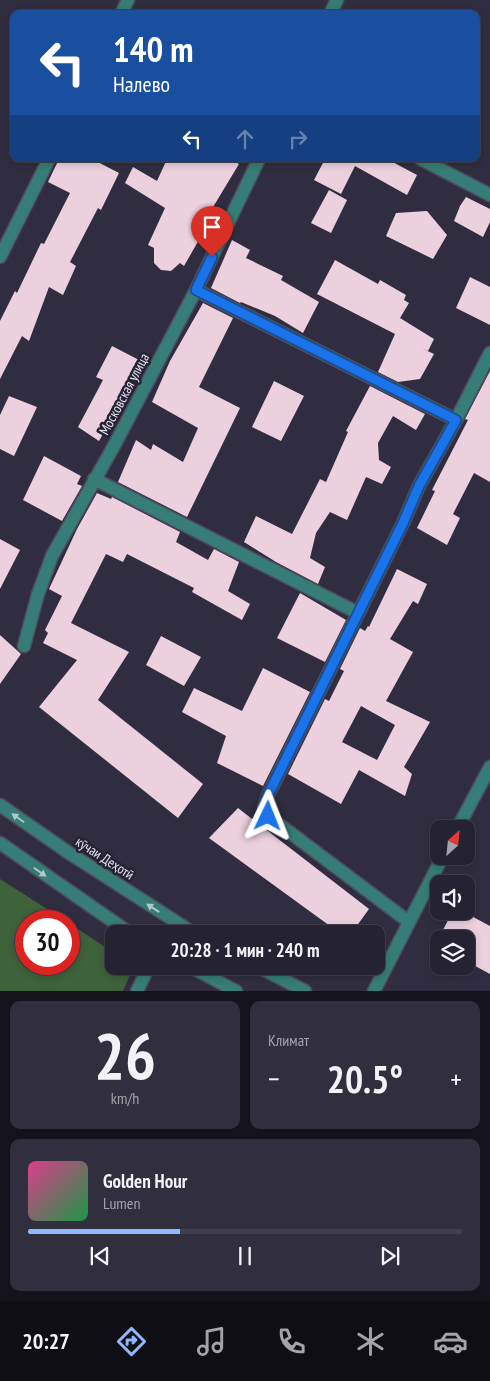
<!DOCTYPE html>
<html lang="ru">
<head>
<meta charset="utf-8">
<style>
  :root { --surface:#252231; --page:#312f3d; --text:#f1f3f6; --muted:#a3a4ab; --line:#423f4d; --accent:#8eb9fd }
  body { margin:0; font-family:"PT Sans Narrow",sans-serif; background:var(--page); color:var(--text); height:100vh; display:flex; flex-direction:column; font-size:19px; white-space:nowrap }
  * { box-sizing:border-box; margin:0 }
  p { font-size:16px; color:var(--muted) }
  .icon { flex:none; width:28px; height:28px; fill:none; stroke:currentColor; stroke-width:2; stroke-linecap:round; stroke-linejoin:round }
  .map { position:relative; height:991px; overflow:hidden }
  .details { display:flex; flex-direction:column; gap:10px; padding:10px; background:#14131b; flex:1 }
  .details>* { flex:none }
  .hud { position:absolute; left:10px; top:10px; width:470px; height:152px; border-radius:10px; box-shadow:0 2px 8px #0003,0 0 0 1px var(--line); background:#1a4fa0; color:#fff; overflow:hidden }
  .needle { width:32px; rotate:27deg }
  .tools { position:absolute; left:430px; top:820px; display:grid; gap:10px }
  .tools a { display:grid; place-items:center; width:45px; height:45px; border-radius:10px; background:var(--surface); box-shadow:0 2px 8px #0003,0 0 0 1px var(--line); font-size:25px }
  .speed { position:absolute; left:15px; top:910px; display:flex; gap:10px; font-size:25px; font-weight:700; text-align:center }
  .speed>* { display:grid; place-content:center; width:65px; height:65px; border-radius:50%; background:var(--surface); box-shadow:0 2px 8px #0003,0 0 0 1px var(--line); line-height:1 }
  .speed .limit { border:8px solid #d22; background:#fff; color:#111 }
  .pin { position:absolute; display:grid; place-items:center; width:42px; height:42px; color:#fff; margin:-51px -21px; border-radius:50% 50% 50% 0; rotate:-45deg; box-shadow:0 0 5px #0007 }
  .pin .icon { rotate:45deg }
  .me { position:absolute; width:55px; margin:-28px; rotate:2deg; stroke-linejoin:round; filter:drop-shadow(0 0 4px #0008) }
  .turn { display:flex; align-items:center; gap:18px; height:105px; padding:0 20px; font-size:22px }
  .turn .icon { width:65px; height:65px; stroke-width:2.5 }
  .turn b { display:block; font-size:35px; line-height:42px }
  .lanes { display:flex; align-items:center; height:48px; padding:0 20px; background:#0003; justify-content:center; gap:25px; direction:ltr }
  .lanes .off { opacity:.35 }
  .big { font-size:38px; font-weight:700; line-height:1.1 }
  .details .tile { flex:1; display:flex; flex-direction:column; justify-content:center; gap:8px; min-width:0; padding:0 18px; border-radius:10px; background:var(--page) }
  .details .dial { align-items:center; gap:0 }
  .dial b { font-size:65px; line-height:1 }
  .song { display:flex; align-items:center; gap:15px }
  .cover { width:60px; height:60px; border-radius:8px; background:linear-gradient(135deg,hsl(330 70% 55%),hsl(140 70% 35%)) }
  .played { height:5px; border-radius:2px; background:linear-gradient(90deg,var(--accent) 35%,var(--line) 35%) }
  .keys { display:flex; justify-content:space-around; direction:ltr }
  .heat { display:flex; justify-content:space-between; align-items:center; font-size:28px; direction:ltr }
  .details .tiles { flex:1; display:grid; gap:10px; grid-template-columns:1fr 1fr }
  .tile:last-child { grid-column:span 2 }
  .trip { position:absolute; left:105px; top:925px; width:280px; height:50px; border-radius:10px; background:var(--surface); box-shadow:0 2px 8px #0003,0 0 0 1px var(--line); font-weight:700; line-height:50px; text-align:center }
  .tabs { display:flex; height:80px; justify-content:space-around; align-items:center; background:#0f0e14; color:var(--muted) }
  .tabs .icon { width:35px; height:35px }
  .tabs .selected { color:var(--accent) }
  .tabs b { font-size:22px; color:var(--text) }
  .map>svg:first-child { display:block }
  .green { fill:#3e623a }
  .building { fill:#ecd0de; fill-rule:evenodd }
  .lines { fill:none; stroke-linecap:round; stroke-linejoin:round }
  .minor-casing { stroke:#4e4a5d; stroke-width:15 }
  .minor { stroke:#357d76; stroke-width:12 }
  .oneway { fill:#b2c6ce }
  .route-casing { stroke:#114b97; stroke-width:12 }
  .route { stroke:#1a73e8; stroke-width:9 }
  .labels { text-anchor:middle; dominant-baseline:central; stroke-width:5; stroke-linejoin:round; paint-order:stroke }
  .street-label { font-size:14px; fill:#e7e5f3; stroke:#272337 }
</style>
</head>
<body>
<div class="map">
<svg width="490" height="991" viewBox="0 0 490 991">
  <rect width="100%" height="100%" fill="#312d41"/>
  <path class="green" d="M 0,879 L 66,921 L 26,921 L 26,964 L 69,964 L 69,923 L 114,953 L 114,966 L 134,966 L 123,991 L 0,991 Z"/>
  <path class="building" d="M 59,159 L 92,159 L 119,173 L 101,210 L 98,208 L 70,262 L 76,266 L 63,295 L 49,287 L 29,341 L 22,336 L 0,379 L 0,321 L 15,291 L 17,293 L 41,243 L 44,244 L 70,193 L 48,182 Z
    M 167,159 L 230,159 L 239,164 L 204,222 L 208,224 L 184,266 L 180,263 L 171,271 L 161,270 L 154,263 L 154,248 L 148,245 L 165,208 L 125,183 L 133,167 L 157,181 Z
    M 325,159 L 387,159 L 417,175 L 407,195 L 355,166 L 341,194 L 314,180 Z
    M 329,190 L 347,200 L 331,233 L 311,223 Z
    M 466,197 L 490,209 L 490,222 L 483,237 L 454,221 L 460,206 Z
    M 427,211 L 447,235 L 433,259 L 386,236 L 396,213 Z
    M 232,240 L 250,250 L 246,258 L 283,276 L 281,280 L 319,302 L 303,333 L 275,316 L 241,302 L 240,303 L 211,288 Z
    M 335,260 L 378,284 L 380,280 L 406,295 L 404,300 L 409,303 L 400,318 L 434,339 L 428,351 L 421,348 L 434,354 L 420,379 L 398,382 L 378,372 L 395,334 L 317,294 Z
    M 470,277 L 490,287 L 490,325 L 456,308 Z
    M 203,303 L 233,318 L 199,387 L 240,408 L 187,517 L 118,482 L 136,440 L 151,450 L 153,444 L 183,462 L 198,428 L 152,402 L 170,361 Z
    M 112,346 L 143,362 L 99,441 L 78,427 L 103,380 L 96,377 Z
    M 490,371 L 490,482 L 474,473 L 453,514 L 460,518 L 447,545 L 417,528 L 435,491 L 432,490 L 468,420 L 465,419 Z
    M 274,381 L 304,396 L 281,441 L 252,427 Z
    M 370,386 L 425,414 L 416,430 L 393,416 L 378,443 L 379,460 L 391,467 L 382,484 L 366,477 L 347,520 L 330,512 L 316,533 L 310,558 L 325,567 L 318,584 L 276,562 L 244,542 L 256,516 L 292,534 L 320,479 L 326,482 L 348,432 L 346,431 Z
    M 9,396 L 37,407 L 14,456 L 0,449 L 0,415 Z
    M 44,456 L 81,476 L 77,484 L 82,486 L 62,521 L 23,500 Z
    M 97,493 L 111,499 L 112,497 L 180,532 L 176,542 L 208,560 L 214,549 L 239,562 L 228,591 L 250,604 L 242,620 L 192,592 L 194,588 L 127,554 L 123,562 L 106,554 L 71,623 L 129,652 L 98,700 L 203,784 L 178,818 L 39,707 L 77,660 L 43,643 L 48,633 L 45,630 L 62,596 L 49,589 L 77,529 Z
    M 0,539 L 20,550 L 0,589 Z
    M 397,569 L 427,584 L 418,604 L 413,601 L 390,639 L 413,652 L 386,701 L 430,722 L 404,767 L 412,774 L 405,796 L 359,770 L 341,804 L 288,774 L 325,699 L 329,701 L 344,671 L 340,669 L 360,628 L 365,631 L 368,626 L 369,627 ZM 361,706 L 395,725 L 377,760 L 342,742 Z
    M 300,593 L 346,620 L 325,662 L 277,638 Z
    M 0,635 L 21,654 L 0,684 Z
    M 161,636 L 201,657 L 184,686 L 146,665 Z
    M 263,668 L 310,692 L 263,786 L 217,763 L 226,736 L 182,712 L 194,688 L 242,711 Z
    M 238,808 L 369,909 L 351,934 L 341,934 L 209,838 Z
    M 453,911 L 462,911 L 490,926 L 490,974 L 466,961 L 466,939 L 439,939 L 439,947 L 435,945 Z"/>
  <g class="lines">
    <g class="minor-casing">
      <path id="minor" d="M 121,14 L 128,0
        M 330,14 L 337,0
        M 421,159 L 490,195
        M 0,257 L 49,159
        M 196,290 L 456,420
        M 94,479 L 358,613
        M 24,646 L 38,594 L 52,556 L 115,444 L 196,290 L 259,159
        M 0,805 L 69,853 L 195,934
        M 457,829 L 490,767
        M 0,843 L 121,927 L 132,934
        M 409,922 L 268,816 L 264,807 L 267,797 L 403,523 L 419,486 L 456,420 L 490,353
        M 189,966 L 236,991
        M 257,966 L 305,991
        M 137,991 L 149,966
        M 374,991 L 443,856"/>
    </g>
    <use href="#minor" class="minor"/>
  </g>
  <defs><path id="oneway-solid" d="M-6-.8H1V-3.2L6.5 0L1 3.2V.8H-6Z" transform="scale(1.25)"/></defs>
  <g class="oneway">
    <use href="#oneway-solid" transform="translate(18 818) rotate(-145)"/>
    <use href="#oneway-solid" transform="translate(40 872) rotate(35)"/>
    <use href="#oneway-solid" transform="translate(153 908) rotate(-147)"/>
  </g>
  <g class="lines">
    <g class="route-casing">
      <path id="route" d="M 212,257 L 196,290 L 456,420 L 419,486 L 403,523 L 267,797 L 264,807 L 268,816"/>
    </g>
    <use href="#route" class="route"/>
  </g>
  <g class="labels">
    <g class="street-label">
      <text transform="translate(124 394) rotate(-62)">Московская улица</text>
      <text transform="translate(105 858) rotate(33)">кӯчаи Деҳотӣ</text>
    </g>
  </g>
</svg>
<div class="tools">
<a><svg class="needle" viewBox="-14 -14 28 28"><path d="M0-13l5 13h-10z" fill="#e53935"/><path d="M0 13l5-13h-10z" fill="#a3a4ab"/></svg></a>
<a><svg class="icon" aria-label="sound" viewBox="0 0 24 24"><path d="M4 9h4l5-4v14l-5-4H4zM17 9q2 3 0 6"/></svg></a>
<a><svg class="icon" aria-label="layers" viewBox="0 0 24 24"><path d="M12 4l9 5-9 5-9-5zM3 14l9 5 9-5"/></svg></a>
</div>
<div class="speed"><div class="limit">30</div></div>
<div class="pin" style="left:212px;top:257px;background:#d93025"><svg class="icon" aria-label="arrive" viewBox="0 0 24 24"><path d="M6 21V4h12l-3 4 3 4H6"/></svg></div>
<svg class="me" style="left:268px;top:816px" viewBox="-20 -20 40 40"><path d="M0-17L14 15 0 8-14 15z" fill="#1a73e8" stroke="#fff" stroke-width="4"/></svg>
<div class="trip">20:28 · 1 мин · 240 m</div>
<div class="hud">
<div class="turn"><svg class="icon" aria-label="left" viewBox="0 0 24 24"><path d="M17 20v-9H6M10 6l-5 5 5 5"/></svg><div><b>140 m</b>Налево</div></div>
<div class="lanes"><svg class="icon" aria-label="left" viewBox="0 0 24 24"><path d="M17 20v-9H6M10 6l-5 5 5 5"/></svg><svg class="icon off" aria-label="ahead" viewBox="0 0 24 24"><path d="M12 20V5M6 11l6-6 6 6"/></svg><svg class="icon off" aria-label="right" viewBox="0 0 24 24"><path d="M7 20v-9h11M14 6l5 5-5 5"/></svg></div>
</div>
</div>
<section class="details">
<div class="tiles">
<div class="tile dial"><b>26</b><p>km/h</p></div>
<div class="tile"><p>Климат</p>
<div class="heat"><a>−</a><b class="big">20.5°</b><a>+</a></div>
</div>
<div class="tile">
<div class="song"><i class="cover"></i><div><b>Golden Hour</b><p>Lumen</p></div></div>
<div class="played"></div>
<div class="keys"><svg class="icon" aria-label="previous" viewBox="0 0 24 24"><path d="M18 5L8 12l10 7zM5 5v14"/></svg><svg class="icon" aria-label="pause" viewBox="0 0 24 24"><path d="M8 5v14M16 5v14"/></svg><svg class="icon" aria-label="next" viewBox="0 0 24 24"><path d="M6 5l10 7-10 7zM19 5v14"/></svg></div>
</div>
</div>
</section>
<nav class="tabs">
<b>20:27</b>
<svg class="icon selected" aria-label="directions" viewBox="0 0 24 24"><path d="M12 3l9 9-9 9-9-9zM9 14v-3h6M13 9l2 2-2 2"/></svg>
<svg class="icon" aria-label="music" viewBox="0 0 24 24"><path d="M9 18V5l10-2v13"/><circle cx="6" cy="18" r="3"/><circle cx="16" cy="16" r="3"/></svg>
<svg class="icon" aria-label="phone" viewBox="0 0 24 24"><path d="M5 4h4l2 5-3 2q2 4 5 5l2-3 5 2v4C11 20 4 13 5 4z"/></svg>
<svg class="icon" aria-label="climate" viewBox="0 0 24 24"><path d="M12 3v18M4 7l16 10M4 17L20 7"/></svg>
<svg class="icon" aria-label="car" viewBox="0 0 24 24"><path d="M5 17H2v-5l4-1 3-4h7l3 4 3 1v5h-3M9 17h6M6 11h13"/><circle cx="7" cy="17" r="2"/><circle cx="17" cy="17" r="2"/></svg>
</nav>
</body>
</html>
